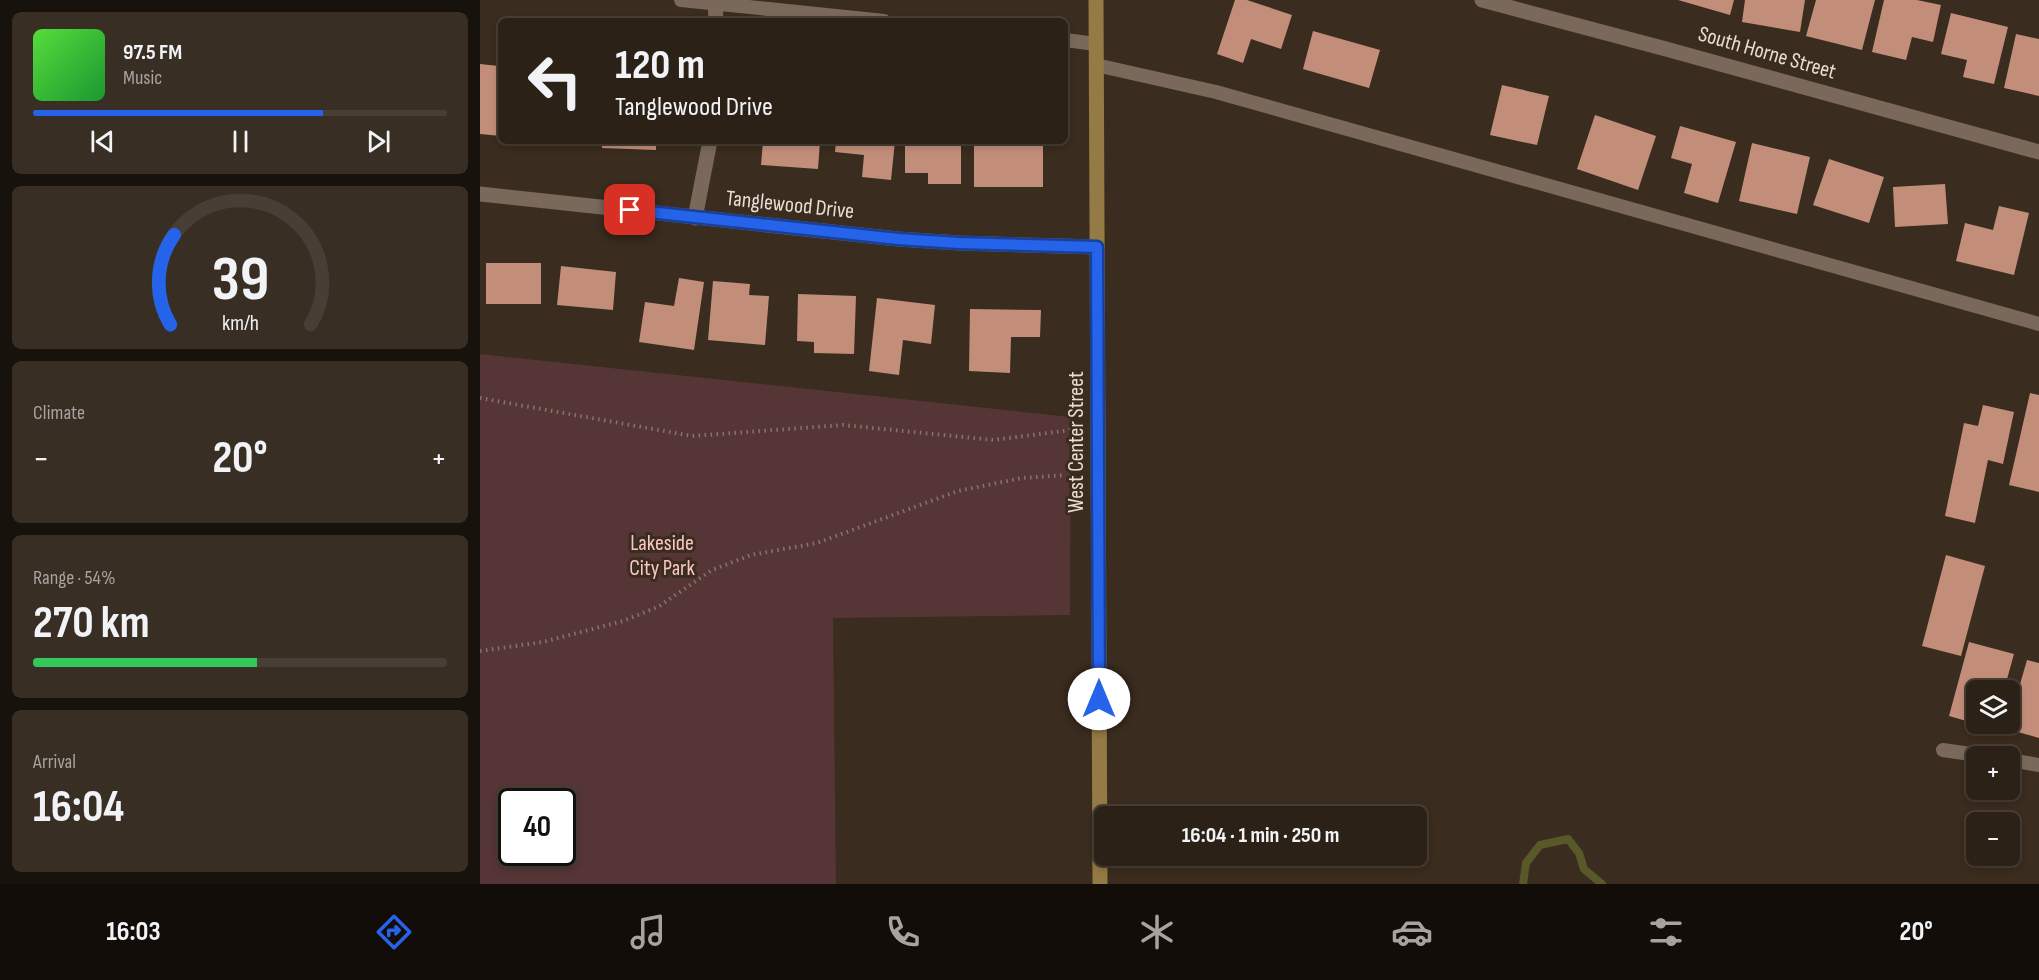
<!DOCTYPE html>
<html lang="en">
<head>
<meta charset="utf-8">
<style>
  :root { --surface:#2c2116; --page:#382e23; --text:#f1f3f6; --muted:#a6a3a1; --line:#483e35; --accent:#2563eb }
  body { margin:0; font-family:"Sofia Sans Condensed",sans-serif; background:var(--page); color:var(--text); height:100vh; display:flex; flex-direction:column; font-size:22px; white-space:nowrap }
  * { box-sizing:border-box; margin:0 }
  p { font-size:20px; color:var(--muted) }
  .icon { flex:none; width:33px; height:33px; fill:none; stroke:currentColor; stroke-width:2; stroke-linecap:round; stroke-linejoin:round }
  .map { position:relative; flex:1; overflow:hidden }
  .details { display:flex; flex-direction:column; gap:12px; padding:12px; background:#18120c; width:480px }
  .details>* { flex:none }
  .guide { position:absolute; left:18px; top:18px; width:570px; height:126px; border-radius:9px; box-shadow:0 3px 9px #0003,0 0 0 2px var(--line); background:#2c2116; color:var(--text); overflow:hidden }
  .buttons { position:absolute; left:1486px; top:680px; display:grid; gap:12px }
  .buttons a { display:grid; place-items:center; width:54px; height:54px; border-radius:9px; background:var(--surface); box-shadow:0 3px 9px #0003,0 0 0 2px var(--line); font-size:30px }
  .speed { position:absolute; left:18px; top:788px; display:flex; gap:12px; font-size:30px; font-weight:700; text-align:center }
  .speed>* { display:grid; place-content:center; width:78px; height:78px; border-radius:50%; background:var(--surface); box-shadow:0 3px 9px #0003,0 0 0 2px var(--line); line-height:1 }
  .speed .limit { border:3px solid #111; border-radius:9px; background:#fff; color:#111 }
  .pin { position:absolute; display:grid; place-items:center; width:51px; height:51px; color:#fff; margin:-26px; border-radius:12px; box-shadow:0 3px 9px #0006 }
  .me { position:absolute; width:66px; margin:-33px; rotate:0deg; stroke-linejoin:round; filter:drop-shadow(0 0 4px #0008) }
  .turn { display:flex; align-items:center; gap:21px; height:126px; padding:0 18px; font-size:27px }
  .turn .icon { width:78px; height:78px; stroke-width:2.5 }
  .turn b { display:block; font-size:42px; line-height:51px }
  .big { font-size:45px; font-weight:700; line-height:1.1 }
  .details .card { flex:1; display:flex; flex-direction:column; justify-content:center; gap:9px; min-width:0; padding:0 21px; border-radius:9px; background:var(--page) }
  .details .dial { align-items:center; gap:0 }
  .dial svg { height:156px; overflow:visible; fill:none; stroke:var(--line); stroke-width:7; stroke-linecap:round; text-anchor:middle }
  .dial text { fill:var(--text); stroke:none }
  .song { display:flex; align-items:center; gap:18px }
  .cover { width:72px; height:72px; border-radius:9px; background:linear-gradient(135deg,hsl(110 70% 55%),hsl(130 70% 35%)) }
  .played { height:6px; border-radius:3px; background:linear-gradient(90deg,var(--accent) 70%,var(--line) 70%) }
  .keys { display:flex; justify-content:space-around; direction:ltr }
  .heat { display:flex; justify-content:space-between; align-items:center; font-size:33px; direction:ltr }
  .charge { height:9px; border-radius:4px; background:linear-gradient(90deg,#34c759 54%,var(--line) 0) }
  .trip { position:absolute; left:614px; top:806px; width:333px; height:60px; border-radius:9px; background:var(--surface); box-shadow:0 3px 9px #0003,0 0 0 2px var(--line); font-weight:700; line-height:60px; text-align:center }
  .dock { display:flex; height:96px; justify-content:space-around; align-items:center; background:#120d09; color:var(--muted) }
  .dock .icon { width:42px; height:42px }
  .dock .on { color:var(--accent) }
  .dock b { font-size:27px; color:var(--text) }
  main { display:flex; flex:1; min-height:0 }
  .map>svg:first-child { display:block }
  .green { fill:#553536; fill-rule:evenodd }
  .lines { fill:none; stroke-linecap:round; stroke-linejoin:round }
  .stream { stroke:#585928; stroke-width:8 }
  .building { fill:#c28e7a }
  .path { stroke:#83776b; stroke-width:4; stroke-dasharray:1.5 4.5; stroke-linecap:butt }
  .lane { stroke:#7a695a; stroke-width:14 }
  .street { stroke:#7a695a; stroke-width:15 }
  .secondary { stroke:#947a44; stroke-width:15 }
  .route-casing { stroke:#184099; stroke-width:15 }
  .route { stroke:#2563eb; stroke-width:10 }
  .labels { text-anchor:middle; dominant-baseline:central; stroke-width:6; stroke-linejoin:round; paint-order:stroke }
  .street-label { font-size:22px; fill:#e7ded5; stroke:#3a2c1e }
  .park-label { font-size:22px; fill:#f9c5c5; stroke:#3a2c1e }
</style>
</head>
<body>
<main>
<section class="details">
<div class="card">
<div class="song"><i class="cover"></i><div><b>97.5 FM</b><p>Music</p></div></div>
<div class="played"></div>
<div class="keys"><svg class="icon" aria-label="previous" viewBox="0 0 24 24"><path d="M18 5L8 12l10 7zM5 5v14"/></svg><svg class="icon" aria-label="pause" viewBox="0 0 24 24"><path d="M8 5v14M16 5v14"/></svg><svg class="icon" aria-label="next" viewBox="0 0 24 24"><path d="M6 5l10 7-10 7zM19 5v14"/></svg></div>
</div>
<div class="card dial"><svg viewBox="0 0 100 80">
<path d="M14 69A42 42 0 1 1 86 69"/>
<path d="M14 69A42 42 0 0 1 16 23" stroke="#2563eb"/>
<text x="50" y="56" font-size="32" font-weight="700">39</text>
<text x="50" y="72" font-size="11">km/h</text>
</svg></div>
<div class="card"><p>Climate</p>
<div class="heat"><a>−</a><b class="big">20°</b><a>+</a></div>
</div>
<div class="card"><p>Range · 54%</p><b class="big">270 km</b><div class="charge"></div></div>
<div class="card"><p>Arrival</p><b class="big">16:04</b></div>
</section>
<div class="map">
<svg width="1559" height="884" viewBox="0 0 1559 884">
  <rect width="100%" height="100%" fill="#3a2c1e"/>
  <path class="green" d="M 0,354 L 591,417 L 590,615 L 353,618 L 356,884 L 0,884 ZM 32,801 L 82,801 L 82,852 L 32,852 Z"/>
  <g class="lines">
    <path class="stream" d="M 1043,884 L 1046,863 L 1060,845 L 1088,839 L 1099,853 L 1104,869 L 1122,884"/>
  </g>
  <path class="building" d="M 755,0 L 767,0 L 812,15 L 801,49 L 771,39 L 763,63 L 737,54 Z
    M 1198,0 L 1254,0 L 1250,15 Z
    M 1265,0 L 1325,0 L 1320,32 L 1262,22 Z
    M 1336,0 L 1395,0 L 1382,50 L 1326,36 Z
    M 1404,0 L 1437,0 L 1461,5 L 1453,42 L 1432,37 L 1426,60 L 1392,52 Z
    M 1471,13 L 1528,27 L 1514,84 L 1483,77 L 1487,60 L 1461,54 Z
    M 833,31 L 900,50 L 889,88 L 823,69 Z
    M 1536,34 L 1559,39 L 1559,96 L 1524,88 Z
    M 0,64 L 19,66 L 17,79 L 21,79 L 21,136 L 0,134 Z
    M 1022,85 L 1069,96 L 1057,145 L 1010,135 Z
    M 1115,115 L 1176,136 L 1158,190 L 1097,169 Z
    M 1200,126 L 1256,142 L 1238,203 L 1204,193 L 1212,164 L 1191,158 Z
    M 122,141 L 176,141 L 176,150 L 122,148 Z
    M 283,141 L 340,141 L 338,169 L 281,165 Z
    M 356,141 L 415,141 L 411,180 L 382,177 L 384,155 L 355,152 Z
    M 425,141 L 481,141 L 481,184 L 448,184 L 448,173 L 425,173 Z
    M 494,143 L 563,143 L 563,187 L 494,187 Z
    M 1272,143 L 1330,157 L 1317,214 L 1259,201 Z
    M 1349,159 L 1404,177 L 1389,223 L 1333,205 Z
    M 1465,184 L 1468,224 L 1415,227 L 1413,187 Z
    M 1519,206 L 1549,213 L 1534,275 L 1476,261 L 1485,223 L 1513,230 Z
    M 6,263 L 61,263 L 61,304 L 6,304 Z
    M 81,266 L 136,272 L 133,310 L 77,305 Z
    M 199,278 L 224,282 L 214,350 L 159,342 L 165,302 L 194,306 Z
    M 233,281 L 270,284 L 269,295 L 289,296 L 285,345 L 228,340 Z
    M 318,294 L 376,296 L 374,354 L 334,353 L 334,342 L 317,341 Z
    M 397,298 L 455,305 L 451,344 L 423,340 L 419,375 L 389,371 Z
    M 490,309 L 561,310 L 560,337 L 531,337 L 530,373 L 489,371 Z
    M 1550,393 L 1559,395 L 1559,492 L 1529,485 Z
    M 1503,405 L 1534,412 L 1523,464 L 1508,460 L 1495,523 L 1465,516 L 1484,423 L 1498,426 Z
    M 1466,555 L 1505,566 L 1481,656 L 1442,646 Z
    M 1489,642 L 1534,654 L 1524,690 L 1497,690 L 1497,724 L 1469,716 Z
    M 1547,660 L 1559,663 L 1559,738 L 1527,729 Z"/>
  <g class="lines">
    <path class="path" d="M 0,398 L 212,436 L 363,425 L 513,440 L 599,429
      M 0,651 L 63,642 L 143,621 L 178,607 L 232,570 L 271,555 L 337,543 L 478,491 L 542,478 L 586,475"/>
    <path class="lane" d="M 201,0 L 404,21
      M 585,40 L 616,44
      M 616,65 L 736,92 L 1559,324
      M 1463,750 L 1504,756
      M 1530,760 L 1559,765"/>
    <path class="street" d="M 235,0 L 236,21
      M 1002,0 L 1186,49 L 1559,152
      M 0,194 L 418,239 L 479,243 L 617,247
      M 215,218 L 230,141"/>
    <path class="secondary" d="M 616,0 L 620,884"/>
  </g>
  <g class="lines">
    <g class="route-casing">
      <path id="route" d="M 150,210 L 418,239 L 479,243 L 617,247 L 619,699"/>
    </g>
    <use href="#route" class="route"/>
  </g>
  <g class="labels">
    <g class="street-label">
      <text transform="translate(1287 53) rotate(16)">South Horne Street</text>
      <text transform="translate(310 205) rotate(6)">Tanglewood Drive</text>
      <text transform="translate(596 442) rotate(-90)">West Center Street</text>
    </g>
    <g class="park-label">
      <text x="182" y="543">Lakeside<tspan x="182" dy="25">City Park</tspan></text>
    </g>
  </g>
</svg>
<div class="buttons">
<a><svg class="icon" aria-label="layers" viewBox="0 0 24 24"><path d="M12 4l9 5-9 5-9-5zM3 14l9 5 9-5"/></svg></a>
<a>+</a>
<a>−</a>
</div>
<div class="speed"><div class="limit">40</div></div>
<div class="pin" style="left:150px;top:210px;background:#d93025"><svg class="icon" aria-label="arrive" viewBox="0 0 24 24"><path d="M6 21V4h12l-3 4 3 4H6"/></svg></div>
<svg class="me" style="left:619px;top:699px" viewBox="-20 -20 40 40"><circle r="19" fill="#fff"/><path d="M0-13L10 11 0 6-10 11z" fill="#2563eb"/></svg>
<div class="trip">16:04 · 1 min · 250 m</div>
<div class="guide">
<div class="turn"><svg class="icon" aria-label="left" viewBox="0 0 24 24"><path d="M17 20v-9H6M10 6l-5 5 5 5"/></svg><div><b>120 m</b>Tanglewood Drive</div></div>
</div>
</div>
</main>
<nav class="dock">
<b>16:03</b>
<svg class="icon on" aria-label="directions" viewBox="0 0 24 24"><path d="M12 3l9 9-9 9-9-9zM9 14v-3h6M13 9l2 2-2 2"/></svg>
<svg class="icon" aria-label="music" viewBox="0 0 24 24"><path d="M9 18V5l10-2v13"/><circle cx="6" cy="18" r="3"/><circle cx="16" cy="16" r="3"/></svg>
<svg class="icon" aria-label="phone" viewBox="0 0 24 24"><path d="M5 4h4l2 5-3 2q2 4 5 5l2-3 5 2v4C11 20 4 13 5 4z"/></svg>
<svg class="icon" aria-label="climate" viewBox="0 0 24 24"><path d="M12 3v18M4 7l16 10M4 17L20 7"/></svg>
<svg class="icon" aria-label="car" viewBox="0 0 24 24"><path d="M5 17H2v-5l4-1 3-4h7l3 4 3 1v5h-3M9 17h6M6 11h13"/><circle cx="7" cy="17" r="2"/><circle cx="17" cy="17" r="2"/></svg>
<svg class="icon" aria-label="filters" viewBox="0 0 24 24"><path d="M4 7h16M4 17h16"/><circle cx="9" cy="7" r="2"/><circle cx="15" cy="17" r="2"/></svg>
<b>20°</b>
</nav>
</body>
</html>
